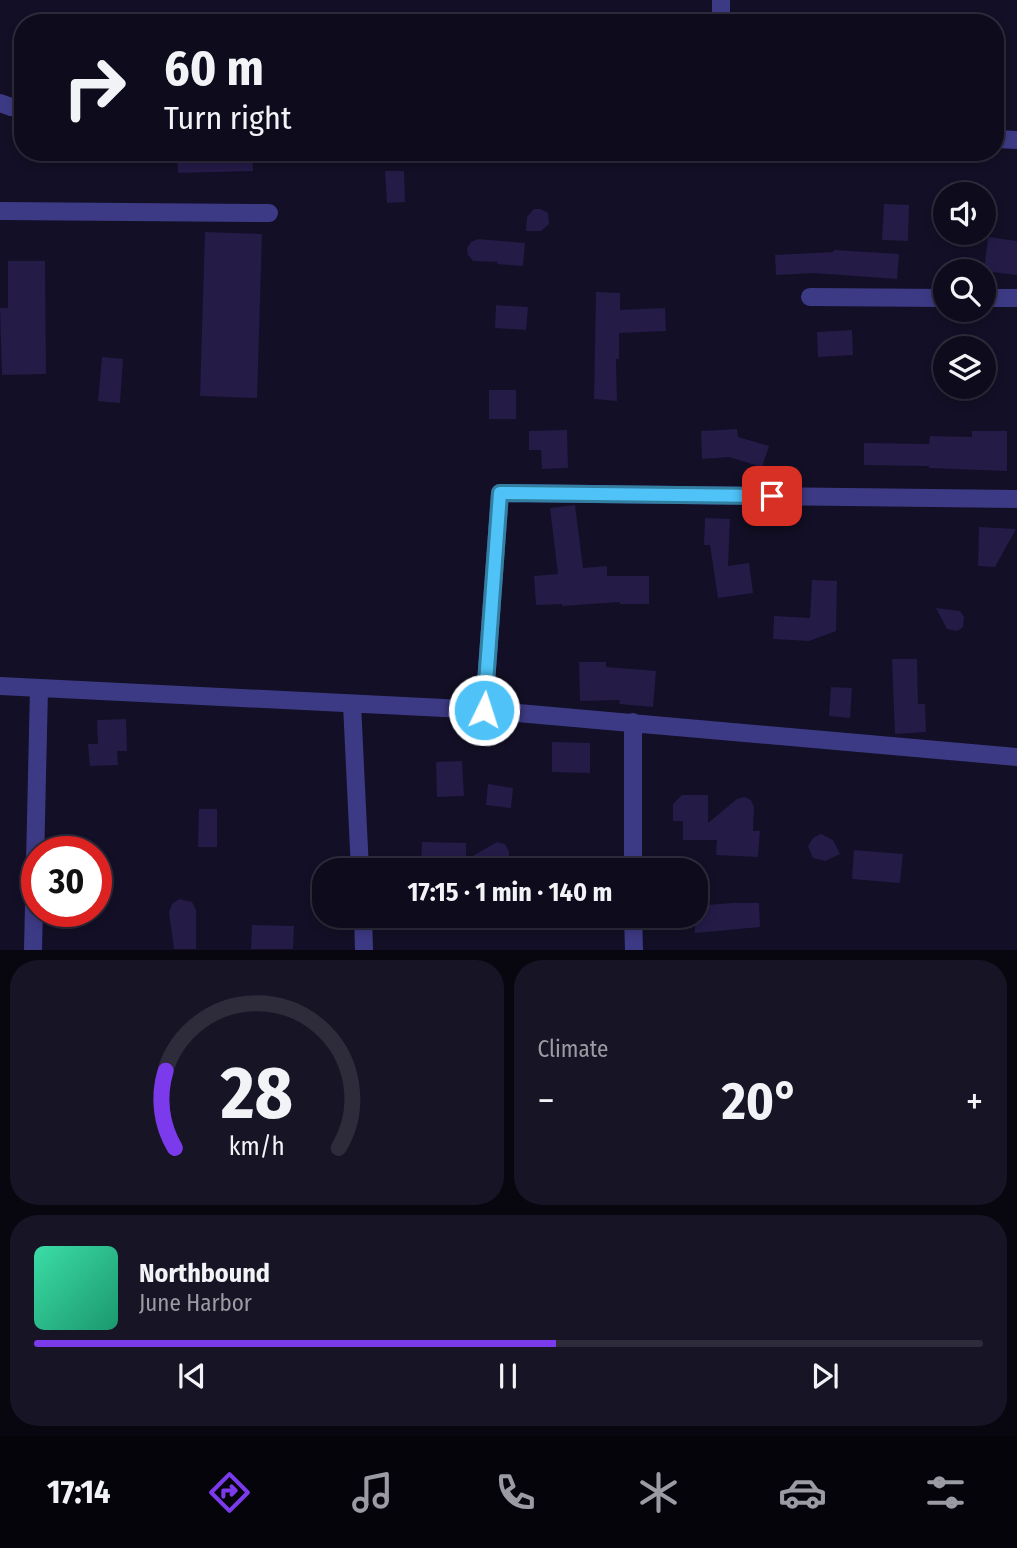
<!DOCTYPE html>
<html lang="en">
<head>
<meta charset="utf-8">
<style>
  :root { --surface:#0e0b1c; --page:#171425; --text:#f1f3f6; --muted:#9b9ba3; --line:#2e2b3b; --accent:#7c3aed }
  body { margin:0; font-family:"Fira Sans Condensed",sans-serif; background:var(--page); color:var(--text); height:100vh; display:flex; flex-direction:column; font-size:26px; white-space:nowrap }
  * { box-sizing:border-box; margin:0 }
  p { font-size:23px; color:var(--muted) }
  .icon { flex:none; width:38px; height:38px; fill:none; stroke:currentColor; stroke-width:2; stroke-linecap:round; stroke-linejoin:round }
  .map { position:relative; height:950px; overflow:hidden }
  .details { display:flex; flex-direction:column; gap:10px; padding:10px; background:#08060f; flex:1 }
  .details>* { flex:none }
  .banner { position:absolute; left:14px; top:14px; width:990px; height:147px; border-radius:28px; box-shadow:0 4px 10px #0003,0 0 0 2px var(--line); background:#0e0b1c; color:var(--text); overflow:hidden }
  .fabs { position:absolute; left:933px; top:182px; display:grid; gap:14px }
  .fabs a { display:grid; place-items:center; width:63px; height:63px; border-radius:50%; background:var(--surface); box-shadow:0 4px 10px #0003,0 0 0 2px var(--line); font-size:35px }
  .speed { position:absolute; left:21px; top:836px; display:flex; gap:14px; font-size:35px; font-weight:700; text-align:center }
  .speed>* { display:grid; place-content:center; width:91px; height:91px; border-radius:50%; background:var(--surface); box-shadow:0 4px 10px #0003,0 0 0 2px var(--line); line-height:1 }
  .speed .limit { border:10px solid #d22; background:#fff; color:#111 }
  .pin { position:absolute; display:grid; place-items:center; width:60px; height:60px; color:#fff; margin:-30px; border-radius:14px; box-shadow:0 4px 10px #0006 }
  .me { position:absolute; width:77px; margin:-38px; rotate:4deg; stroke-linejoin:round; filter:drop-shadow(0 0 5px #0008) }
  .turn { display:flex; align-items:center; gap:24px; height:147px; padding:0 35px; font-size:32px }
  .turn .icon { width:91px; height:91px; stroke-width:2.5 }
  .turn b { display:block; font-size:49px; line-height:60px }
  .big { font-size:52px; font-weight:700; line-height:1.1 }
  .details .card { flex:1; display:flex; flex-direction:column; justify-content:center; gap:10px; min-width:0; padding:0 24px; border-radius:28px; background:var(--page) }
  .details .dial { align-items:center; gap:0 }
  .dial svg { height:182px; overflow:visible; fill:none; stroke:var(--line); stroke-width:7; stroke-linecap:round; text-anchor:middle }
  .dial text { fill:var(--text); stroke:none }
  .song { display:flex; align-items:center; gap:21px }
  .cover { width:84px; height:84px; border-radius:10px; background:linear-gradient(135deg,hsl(160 70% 55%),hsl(160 70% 35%)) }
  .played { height:7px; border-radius:4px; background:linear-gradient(90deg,var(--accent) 55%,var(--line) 55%) }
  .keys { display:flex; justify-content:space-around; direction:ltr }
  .heat { display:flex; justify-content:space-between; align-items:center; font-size:38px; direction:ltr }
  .details .tiles { flex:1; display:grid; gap:10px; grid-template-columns:1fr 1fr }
  .card:last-child { grid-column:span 2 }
  .trip { position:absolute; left:312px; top:858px; width:396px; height:70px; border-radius:28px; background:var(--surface); box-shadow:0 4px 10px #0003,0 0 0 2px var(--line); font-weight:700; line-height:70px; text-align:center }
  .tabs { display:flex; height:112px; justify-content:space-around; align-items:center; background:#06040b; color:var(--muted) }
  .tabs .icon { width:49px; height:49px }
  .tabs .active { color:var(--accent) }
  .tabs b { font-size:32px; color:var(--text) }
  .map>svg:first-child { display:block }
  .building { fill:#241b47 }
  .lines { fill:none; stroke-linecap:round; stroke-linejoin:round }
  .minor { stroke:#3d3a85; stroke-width:18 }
  .route-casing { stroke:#337fa1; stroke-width:18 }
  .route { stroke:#4fc3f7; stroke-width:12 }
</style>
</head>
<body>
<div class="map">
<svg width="1017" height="950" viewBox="0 0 1017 950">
  <rect width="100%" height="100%" fill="#130f26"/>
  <path class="building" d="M 177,152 L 252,152 L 253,171 L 178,173 Z
    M 385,171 L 404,171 L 405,202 L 387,203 Z
    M 884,204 L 909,205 L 908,241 L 882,240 Z
    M 534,209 L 541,209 L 548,213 L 549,224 L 541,231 L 526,231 L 527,217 Z
    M 205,232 L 262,234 L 257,398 L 200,396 Z
    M 988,237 L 1017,241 L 1017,275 L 984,271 Z
    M 478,239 L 525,243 L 523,266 L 497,264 L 498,262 L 473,261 L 468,255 L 467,248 L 471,242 Z
    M 834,250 L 899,254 L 897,279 L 814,273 L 776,275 L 775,255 L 833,252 Z
    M 8,261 L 45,261 L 46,374 L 2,375 L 0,308 L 8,308 Z
    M 596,292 L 620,293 L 620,310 L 665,308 L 666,331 L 619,333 L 619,359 L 616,359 L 617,401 L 594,399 Z
    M 496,305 L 528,307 L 526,330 L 495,328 Z
    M 852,330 L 853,355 L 818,357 L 817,332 Z
    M 102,357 L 123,359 L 120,403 L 98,401 Z
    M 489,390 L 516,390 L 516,419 L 489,419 Z
    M 737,429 L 738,437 L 769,446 L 762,467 L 729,457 L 702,459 L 701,431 Z
    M 567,430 L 568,468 L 542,469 L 541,450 L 529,450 L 529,431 Z
    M 972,431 L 1007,431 L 1007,471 L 929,468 L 929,466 L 864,465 L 864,443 L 929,444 L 930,436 L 972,437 Z
    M 575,505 L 583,568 L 607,566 L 607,576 L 649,576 L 649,604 L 620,604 L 620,602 L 562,606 L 562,604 L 536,605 L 534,576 L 558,574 L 550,508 Z
    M 705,518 L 730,519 L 728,566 L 749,563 L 753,593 L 718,598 L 710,545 L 704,545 Z
    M 979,527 L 1016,529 L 995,567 L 978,566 Z
    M 812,580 L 837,581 L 836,631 L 809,641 L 773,639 L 774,616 L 810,618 Z
    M 936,608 L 960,611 L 964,617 L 963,627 L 957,631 L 947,629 Z
    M 892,659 L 917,659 L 918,704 L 925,704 L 926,732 L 895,734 Z
    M 579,662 L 606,662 L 606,667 L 656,671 L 653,707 L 619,704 L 620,700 L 580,701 Z
    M 831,687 L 852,688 L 850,718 L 829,716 Z
    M 126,719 L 127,751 L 117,751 L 118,765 L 90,766 L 88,744 L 98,744 L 97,720 Z
    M 552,742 L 590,743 L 590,773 L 552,772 Z
    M 462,761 L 464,796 L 437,797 L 436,762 Z
    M 488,784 L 513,788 L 511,808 L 486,805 Z
    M 682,795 L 708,795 L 708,823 L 737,799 L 744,797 L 751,800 L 754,807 L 753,831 L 760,831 L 758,857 L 716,855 L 717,840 L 683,840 L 683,821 L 673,821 L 673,804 Z
    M 199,809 L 217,809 L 217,847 L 198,847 Z
    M 821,834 L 833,840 L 840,854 L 825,861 L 813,858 L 808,846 L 813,838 Z
    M 422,842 L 466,843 L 466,868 L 421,868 Z
    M 497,842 L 505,844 L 509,851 L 509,859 L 503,865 L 495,867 L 471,857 Z
    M 854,850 L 903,854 L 900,883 L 852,879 Z
    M 179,899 L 192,902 L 196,910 L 196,949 L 174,949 L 169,912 L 172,904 Z
    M 732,903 L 759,903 L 760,927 L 695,933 L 695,906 Z
    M 252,925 L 294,926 L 293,949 L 251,949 Z"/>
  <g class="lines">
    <path class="minor" d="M 721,23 L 721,0
      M 0,103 L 11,107 L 23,106
      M 996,139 L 1017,140
      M 0,211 L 269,213
      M 810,297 L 945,298
      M 984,298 L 1017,298
      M 0,686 L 484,710 L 1017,757
      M 352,704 L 360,870
      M 484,710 L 500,493 L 1017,499
      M 633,870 L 633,722
      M 363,915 L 364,950
      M 633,915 L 634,950
      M 33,950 L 39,688"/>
  </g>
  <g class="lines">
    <g class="route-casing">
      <path id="route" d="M 484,710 L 500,493 L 772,496"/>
    </g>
    <use href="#route" class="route"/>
  </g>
</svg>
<div class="fabs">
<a><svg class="icon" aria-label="sound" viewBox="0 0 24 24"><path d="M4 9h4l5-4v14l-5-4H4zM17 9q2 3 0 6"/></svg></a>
<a><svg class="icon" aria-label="search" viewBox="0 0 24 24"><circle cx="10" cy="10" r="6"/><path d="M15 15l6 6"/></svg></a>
<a><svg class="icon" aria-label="layers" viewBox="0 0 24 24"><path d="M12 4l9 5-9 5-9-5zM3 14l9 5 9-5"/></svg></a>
</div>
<div class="speed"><div class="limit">30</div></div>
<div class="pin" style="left:772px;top:496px;background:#d93025"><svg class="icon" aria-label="arrive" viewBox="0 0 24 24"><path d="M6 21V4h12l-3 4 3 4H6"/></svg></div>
<svg class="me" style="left:484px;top:710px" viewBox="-20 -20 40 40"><circle r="17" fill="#4fc3f7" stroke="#fff" stroke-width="3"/><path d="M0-11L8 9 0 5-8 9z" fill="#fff"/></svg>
<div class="trip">17:15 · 1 min · 140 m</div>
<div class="banner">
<div class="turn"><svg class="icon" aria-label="right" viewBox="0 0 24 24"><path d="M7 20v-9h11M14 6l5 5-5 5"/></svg><div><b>60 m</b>Turn right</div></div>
</div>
</div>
<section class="details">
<div class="tiles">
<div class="card dial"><svg viewBox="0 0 100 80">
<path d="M14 69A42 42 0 1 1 86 69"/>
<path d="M14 69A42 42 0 0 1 10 35" stroke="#7c3aed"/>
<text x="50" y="56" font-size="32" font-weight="700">28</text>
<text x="50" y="72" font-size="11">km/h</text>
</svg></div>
<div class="card"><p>Climate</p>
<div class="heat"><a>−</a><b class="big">20°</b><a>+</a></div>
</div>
<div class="card">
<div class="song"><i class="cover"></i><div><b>Northbound</b><p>June Harbor</p></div></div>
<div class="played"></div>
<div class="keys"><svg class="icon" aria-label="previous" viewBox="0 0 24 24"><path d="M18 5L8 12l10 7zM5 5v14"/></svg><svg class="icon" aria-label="pause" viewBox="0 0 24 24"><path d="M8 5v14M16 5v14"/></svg><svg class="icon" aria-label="next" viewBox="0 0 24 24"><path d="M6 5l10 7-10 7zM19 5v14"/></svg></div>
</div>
</div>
</section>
<nav class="tabs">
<b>17:14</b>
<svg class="icon active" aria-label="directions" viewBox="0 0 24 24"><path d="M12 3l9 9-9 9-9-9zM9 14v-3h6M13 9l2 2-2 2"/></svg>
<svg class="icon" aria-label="music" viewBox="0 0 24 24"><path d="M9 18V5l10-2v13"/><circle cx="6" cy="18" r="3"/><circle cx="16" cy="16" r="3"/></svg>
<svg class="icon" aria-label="phone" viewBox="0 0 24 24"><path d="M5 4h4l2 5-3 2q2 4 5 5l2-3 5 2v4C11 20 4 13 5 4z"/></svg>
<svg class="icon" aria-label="climate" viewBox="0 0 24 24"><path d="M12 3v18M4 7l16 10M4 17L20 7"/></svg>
<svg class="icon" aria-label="car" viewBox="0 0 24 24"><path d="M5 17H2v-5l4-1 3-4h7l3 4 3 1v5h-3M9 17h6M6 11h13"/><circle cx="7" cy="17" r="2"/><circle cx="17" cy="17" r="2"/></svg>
<svg class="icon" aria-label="filters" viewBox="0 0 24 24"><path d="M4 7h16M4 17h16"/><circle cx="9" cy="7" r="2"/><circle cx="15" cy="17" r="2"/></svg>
</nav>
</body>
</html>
